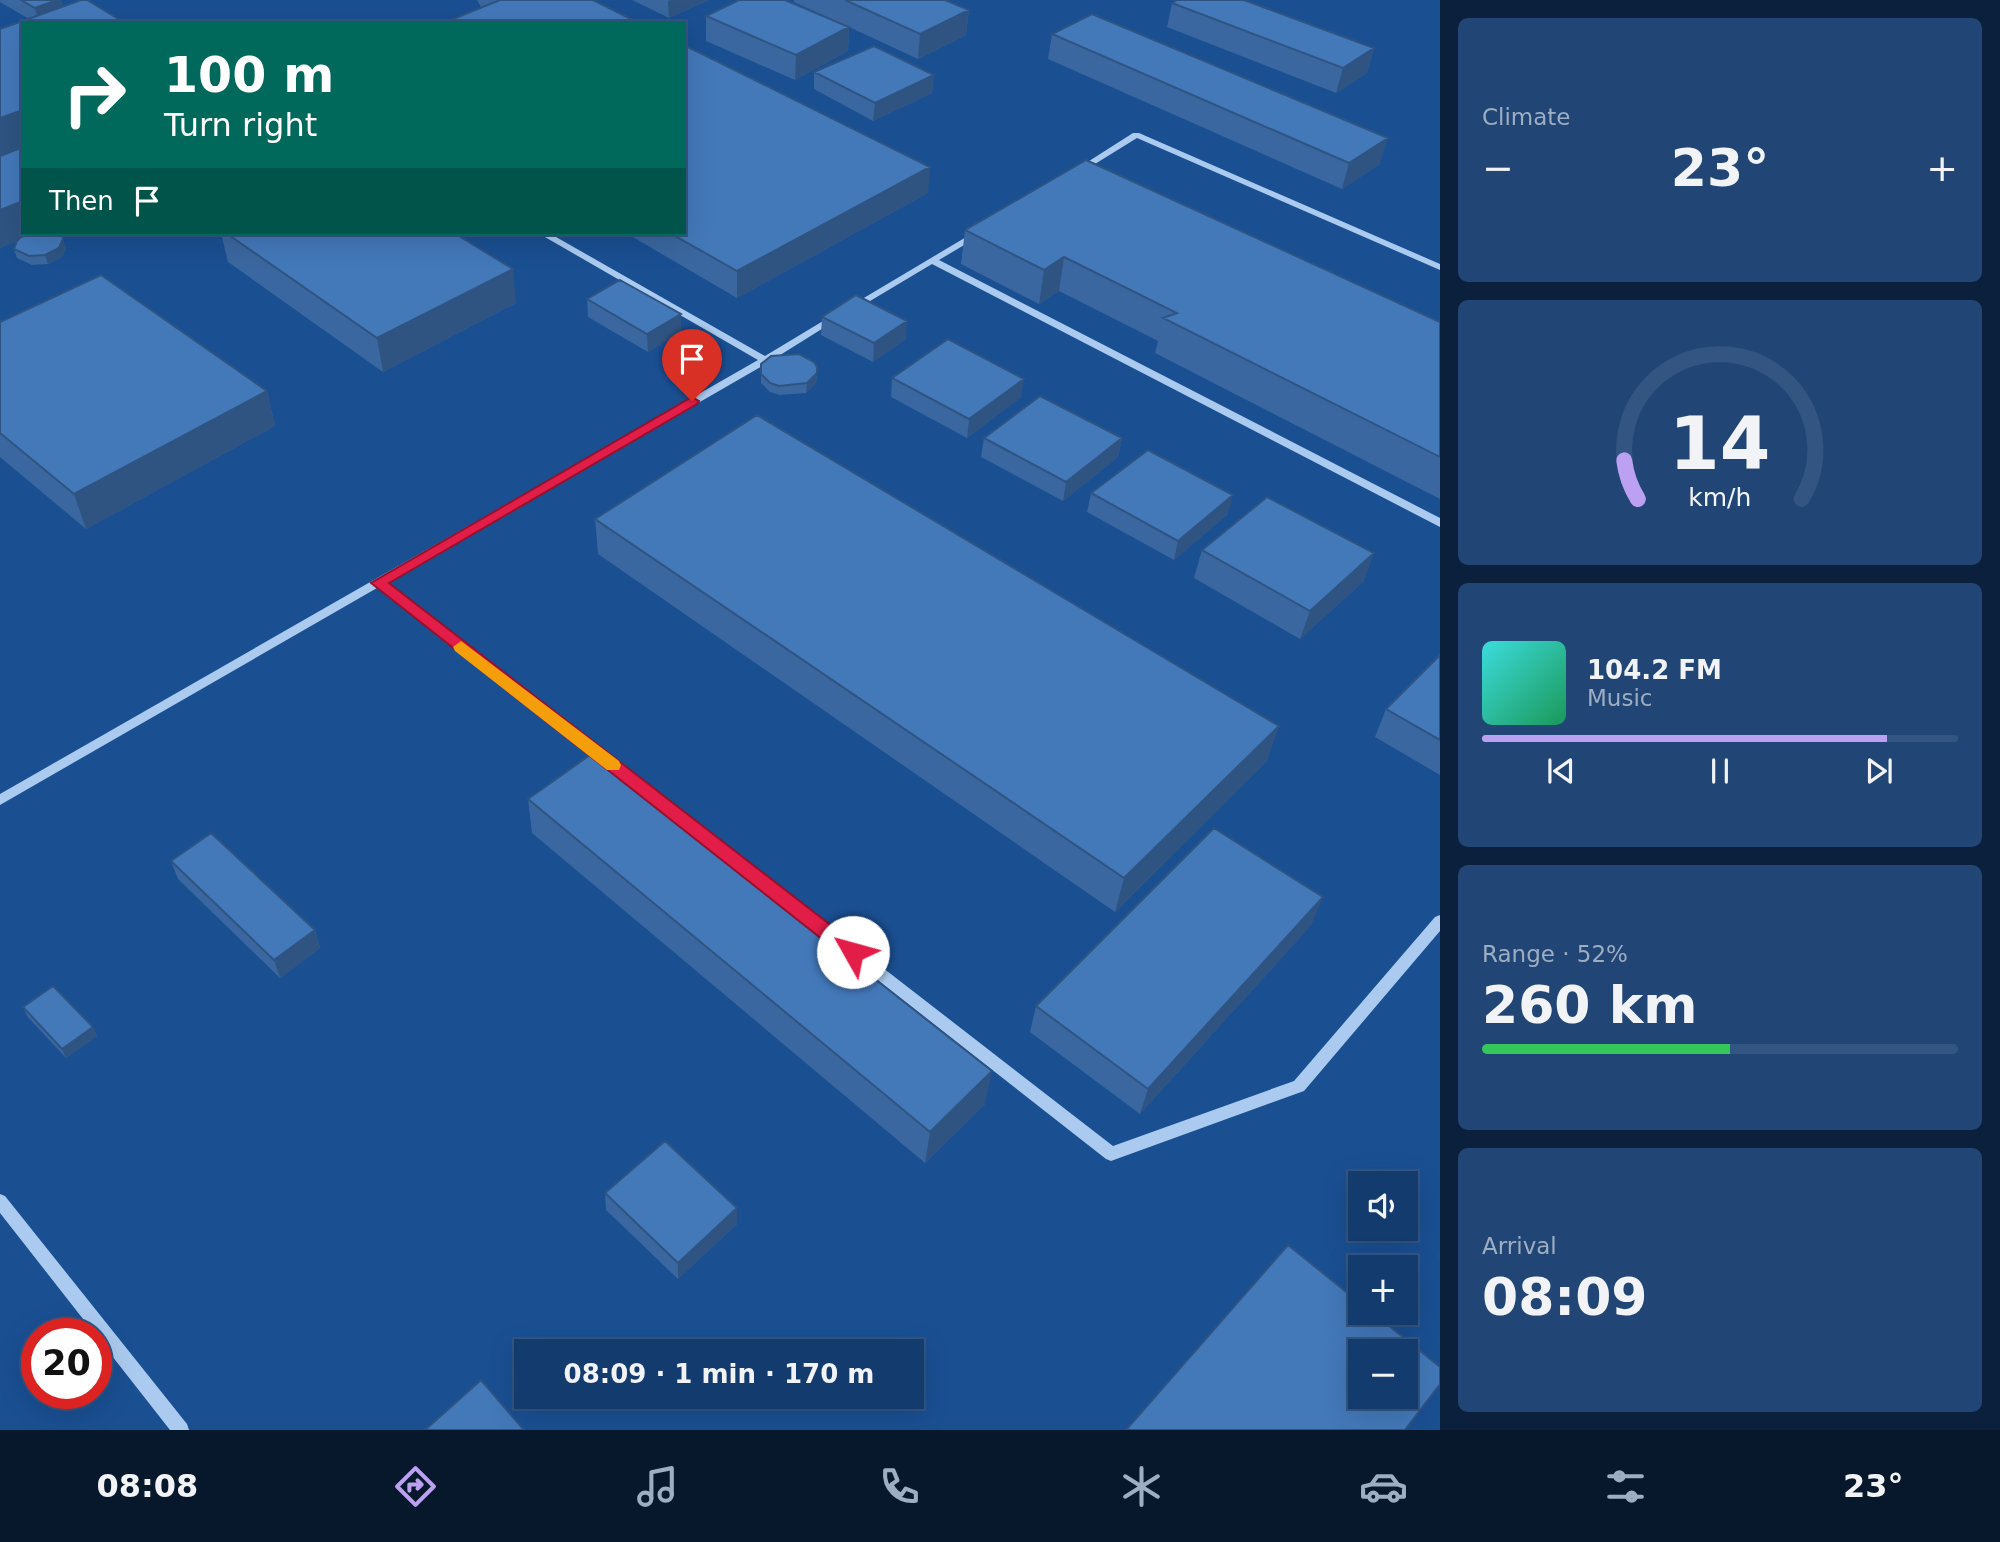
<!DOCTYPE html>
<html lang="en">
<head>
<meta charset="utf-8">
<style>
  :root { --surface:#143b6e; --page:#214676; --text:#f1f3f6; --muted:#9dadc2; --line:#335581; --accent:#bca0f2 }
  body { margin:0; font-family:"DejaVu Sans",sans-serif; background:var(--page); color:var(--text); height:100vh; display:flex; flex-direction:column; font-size:26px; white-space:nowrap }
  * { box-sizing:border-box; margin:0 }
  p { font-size:23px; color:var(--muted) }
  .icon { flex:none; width:38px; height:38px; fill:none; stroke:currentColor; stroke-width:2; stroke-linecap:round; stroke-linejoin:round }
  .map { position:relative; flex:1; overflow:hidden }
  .sheet { display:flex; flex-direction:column; gap:18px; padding:18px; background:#0b203c; width:560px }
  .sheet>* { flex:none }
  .hud { position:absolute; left:21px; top:21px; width:665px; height:214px; border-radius:0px; box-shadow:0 7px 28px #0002,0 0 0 2px var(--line); background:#00695c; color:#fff; overflow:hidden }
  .fabs { position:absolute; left:1348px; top:1171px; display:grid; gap:14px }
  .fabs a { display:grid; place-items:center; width:70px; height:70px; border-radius:0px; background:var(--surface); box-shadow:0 7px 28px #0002,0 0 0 2px var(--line); font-size:35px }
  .speed { position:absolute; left:21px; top:1318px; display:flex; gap:14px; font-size:35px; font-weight:700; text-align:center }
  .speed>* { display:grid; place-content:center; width:91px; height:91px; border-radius:50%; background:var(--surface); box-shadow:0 7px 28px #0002,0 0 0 2px var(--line); line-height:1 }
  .speed .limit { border:10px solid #d22; background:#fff; color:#111 }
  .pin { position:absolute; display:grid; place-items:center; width:60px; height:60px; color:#fff; margin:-72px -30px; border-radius:50% 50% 50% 0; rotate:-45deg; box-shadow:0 0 7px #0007 }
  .pin .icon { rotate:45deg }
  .me { position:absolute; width:77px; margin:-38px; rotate:308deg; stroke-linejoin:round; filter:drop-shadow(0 0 5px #0008) }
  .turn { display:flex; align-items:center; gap:24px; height:147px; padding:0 28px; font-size:32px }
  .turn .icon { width:91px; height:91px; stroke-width:2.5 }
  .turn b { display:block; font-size:49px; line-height:60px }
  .then { display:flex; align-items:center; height:66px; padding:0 28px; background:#0003; gap:14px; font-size:26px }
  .big { font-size:52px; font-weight:600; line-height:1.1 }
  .sheet .card { flex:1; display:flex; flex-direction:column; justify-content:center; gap:10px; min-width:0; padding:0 24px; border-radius:10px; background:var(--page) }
  .sheet .dial { align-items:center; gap:0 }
  .dial svg { height:182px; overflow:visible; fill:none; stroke:var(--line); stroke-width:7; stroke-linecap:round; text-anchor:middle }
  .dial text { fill:var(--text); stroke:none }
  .song { display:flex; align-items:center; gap:21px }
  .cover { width:84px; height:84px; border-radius:10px; background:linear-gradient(135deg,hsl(180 70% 55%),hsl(150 70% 35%)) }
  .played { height:7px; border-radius:4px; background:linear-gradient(90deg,var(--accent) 85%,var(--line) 85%) }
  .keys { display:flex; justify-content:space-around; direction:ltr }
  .heat { display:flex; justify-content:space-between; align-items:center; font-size:38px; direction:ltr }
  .charge { height:10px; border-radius:5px; background:linear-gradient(90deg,#34c759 52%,var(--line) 0) }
  .trip { position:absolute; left:514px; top:1339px; width:410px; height:70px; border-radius:0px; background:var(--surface); box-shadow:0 7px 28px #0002,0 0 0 2px var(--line); font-weight:600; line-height:70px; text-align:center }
  .tabs { display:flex; height:112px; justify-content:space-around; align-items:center; background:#08182c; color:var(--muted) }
  .tabs .icon { width:49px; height:49px }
  .tabs .current { color:var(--accent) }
  .tabs b { font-size:32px; color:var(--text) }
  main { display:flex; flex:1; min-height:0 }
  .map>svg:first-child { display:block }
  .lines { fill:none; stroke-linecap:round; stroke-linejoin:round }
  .minor { fill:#aacaef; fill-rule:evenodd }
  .wall { fill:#3a679f }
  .shaded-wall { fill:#2f5482 }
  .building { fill:#4378b9; stroke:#2f5482; stroke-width:2; fill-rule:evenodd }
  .route { fill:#e11d48; stroke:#92132f; stroke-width:2 }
  .slow { fill:#f59e0b }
</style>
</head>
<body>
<main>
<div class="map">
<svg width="1440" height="1430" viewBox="0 0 1440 1430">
  <rect width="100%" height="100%" fill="#1a4f92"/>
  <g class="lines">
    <path class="minor" d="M 1133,133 L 1139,133 L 1440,264 L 1440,270 L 1137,138 L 1082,172 L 1075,170 Z
      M 978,230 L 981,231 L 981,235 L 939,260 L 1440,518 L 1440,527 L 932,264 L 855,310 L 852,311 L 847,308 Z
      M 538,233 L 549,233 L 765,356 L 833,315 L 839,315 L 841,317 L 769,362 L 386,583 L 1113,1146 L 1294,1081 L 1435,917 L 1440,915 L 1440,931 L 1304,1091 L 1111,1161 L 1106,1159 L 377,588 L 0,805 L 0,794 L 758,360 Z
      M 0,1194 L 5,1196 L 187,1424 L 189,1430 L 170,1430 L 0,1213 Z"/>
  </g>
  <path class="wall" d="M 0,0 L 61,0 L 63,7 L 23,23 L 23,146 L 0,155 L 0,29 L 29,19 L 0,2 Z
    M 477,0 L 593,0 L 481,7 Z
    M 632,0 L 709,0 L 669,18 Z
    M 794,0 L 945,0 L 969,10 L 966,35 L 918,59 L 849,27 L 848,51 L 795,80 L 706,41 L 706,16 L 844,25 L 794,2 Z
    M 1172,3 L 1374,48 L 1367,73 L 1336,93 L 1167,27 Z
    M 1052,34 L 1380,164 L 1342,189 L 1048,59 Z
    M 814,72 L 934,75 L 932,93 L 873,121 L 814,89 Z
    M 0,156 L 23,233 L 66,248 L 62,257 L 48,264 L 32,265 L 17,258 L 14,249 L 17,241 L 0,248 Z
    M 928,193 L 737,298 L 626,233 L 684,233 Z
    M 965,230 L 1440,322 L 1440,499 L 1155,353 L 1158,341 L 1059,291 L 1039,304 L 961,264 Z
    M 221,233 L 454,233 L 516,303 L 383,372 L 228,262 Z
    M 587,299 L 681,332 L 648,352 L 588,317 Z
    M 822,317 L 906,339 L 873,362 L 821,335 Z
    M 0,322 L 267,391 L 275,426 L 86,529 L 0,457 Z
    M 761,364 L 817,373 L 816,383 L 806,393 L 779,395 L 770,392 L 761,383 Z
    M 892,378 L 1021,397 L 967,438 L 891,397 Z
    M 984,438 L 1122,438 L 1118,457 L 1063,501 L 981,457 Z
    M 1091,493 L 1228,514 L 1174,560 L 1087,512 Z
    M 595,519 L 1267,761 L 1115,912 L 598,554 Z
    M 1202,550 L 1364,581 L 1300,639 L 1194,578 Z
    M 1440,655 L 1440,775 L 1375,737 L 1386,709 Z
    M 528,799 L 985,1104 L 925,1163 L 532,833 Z
    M 171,861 L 315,930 L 320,948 L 280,978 L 178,879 Z
    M 1312,924 L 1140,1114 L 1030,1032 L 1036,1006 Z
    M 23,1007 L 93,1027 L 97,1036 L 66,1058 L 27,1016 Z
    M 605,1193 L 737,1208 L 737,1224 L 678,1279 L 606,1210 Z"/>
  <path class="shaded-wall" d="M 57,0 L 61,0 L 65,16 L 39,23 L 35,8 Z
    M 671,0 L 709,0 L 669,18 L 668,1 Z
    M 969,10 L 966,35 L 918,59 L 920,34 Z
    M 849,27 L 848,51 L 795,80 L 796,55 Z
    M 1374,48 L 1367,73 L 1336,93 L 1343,68 Z
    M 934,75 L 932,93 L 873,121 L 875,103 Z
    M 23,110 L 23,146 L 0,155 L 0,118 Z
    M 1388,138 L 1380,164 L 1342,189 L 1349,163 Z
    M 930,167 L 928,193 L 737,298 L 737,271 Z
    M 23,201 L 23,233 L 37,233 L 0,248 L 0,210 Z
    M 63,239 L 66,248 L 62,257 L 48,264 L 45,255 Z
    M 1064,257 L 1059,291 L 1039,304 L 1044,270 Z
    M 513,269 L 516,303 L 383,372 L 377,338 Z
    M 681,314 L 681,332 L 648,352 L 647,334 Z
    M 907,321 L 906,339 L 873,362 L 874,343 Z
    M 817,373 L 816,383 L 806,393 L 807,383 Z
    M 1024,379 L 1021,397 L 967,438 L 969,419 Z
    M 267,391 L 275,426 L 86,529 L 74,494 Z
    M 1122,438 L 1118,457 L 1063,501 L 1066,482 Z
    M 1233,495 L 1228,514 L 1174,560 L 1178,541 Z
    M 1374,553 L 1364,581 L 1300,639 L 1310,611 Z
    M 1279,726 L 1267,761 L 1115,912 L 1124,878 Z
    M 1323,897 L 1312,924 L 1140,1114 L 1148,1089 Z
    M 315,930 L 320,948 L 280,978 L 274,960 Z
    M 93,1027 L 97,1036 L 66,1058 L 62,1049 Z
    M 992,1071 L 985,1104 L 925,1163 L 930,1132 Z
    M 737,1208 L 737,1224 L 678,1279 L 678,1263 Z"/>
  <path class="building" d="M 21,0 L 57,0 L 35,8 Z
    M 81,0 L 87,0 L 125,23 L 23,23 L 23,110 L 0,118 L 0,29 Z
    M 500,0 L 593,0 L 639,23 L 443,23 Z
    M 739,0 L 785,0 L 849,27 L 796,55 L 706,16 Z
    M 845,0 L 945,0 L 969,10 L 920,34 Z
    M 1177,0 L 1244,0 L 1374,48 L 1343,68 L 1172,3 Z
    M 1092,14 L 1388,138 L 1349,163 L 1052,34 Z
    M 684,45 L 930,167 L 737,271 L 670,233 L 684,233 Z
    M 874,46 L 934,75 L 875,103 L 814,72 Z
    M 23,147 L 23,201 L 0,210 L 0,156 Z
    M 1086,160 L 1440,322 L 1440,457 L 1163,318 L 1177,313 L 1064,257 L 1044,270 L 965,230 Z
    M 35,233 L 52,233 L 62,235 L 63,239 L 59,248 L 45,255 L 29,256 L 14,249 L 17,241 L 21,237 Z
    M 226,233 L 454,233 L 513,269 L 377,338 Z
    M 101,275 L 267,391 L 74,494 L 0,433 L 0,322 Z
    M 620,280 L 681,314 L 647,334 L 587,299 Z
    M 856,295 L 907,321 L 874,343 L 822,317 Z
    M 948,339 L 1024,379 L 969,419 L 892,378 Z
    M 799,354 L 814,362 L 817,367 L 817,373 L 807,383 L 779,386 L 770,383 L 761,374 L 761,364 L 771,356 Z
    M 1040,396 L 1122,438 L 1066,482 L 984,438 Z
    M 757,415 L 1279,726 L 1124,878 L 595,519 Z
    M 1148,450 L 1233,495 L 1178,541 L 1091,493 Z
    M 1267,497 L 1374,553 L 1310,611 L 1202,550 Z
    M 1440,655 L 1440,740 L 1386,709 Z
    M 590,755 L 992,1071 L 930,1132 L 528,799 Z
    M 1214,828 L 1323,897 L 1148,1089 L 1036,1006 Z
    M 211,833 L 315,930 L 274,960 L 171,861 Z
    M 53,986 L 93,1027 L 62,1049 L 23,1007 Z
    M 665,1141 L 737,1208 L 678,1263 L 605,1193 Z
    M 1288,1245 L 1360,1303 L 1360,1312 L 1372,1312 L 1440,1367 L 1440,1384 L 1405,1430 L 1126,1430 ZM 1360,1351 L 1405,1351 L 1405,1396 L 1360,1396 Z
    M 481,1380 L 524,1430 L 425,1430 Z"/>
  <path class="route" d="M 692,397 L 699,401 L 697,404 L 389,583 L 859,947 L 862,952 L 859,958 L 853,960 L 846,958 L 371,583 Z"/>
  <path class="slow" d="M 461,641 L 619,761 L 621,765 L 619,770 L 607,770 L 455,651 L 453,647 Z"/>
</svg>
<div class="fabs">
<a><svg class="icon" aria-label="sound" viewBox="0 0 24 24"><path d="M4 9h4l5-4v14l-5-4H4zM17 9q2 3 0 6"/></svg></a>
<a>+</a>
<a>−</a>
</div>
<div class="speed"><div class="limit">20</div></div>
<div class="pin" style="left:692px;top:401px;background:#d93025"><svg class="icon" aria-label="arrive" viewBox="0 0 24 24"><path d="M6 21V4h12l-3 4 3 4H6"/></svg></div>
<svg class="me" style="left:853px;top:952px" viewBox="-20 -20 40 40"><circle r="19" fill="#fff"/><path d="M0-13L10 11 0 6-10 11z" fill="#e11d48"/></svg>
<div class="trip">08:09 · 1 min · 170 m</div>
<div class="hud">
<div class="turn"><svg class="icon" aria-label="right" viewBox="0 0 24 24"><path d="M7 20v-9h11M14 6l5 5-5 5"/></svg><div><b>100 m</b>Turn right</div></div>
<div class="then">Then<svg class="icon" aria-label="arrive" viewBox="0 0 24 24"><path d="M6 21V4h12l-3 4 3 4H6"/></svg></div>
</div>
</div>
<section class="sheet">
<div class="card"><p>Climate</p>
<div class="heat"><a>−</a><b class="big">23°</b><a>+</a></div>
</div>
<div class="card dial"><svg viewBox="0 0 100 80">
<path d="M14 69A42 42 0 1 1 86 69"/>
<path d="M14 69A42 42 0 0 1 8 52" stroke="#bca0f2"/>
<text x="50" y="56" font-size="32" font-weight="700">14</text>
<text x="50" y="72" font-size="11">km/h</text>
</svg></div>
<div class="card">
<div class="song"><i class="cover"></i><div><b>104.2 FM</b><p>Music</p></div></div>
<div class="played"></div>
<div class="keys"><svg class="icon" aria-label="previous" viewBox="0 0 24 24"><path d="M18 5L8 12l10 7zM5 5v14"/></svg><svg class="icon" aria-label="pause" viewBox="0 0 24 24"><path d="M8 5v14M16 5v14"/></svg><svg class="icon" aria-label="next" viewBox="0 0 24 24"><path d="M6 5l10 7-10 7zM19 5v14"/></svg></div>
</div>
<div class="card"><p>Range · 52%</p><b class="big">260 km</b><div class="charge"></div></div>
<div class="card"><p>Arrival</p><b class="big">08:09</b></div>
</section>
</main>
<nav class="tabs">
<b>08:08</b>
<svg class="icon current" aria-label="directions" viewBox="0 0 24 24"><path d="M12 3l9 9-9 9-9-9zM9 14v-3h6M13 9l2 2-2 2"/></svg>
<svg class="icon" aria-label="music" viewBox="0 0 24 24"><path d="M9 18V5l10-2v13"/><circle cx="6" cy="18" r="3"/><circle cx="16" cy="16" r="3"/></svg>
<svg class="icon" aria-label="phone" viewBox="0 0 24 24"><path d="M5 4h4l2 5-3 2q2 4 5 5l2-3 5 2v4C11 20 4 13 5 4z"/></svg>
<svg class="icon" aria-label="climate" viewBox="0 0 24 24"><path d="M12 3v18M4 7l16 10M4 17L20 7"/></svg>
<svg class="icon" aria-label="car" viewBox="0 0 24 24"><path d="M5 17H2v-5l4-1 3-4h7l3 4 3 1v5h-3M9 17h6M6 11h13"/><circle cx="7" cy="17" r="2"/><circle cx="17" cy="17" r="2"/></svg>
<svg class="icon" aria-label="filters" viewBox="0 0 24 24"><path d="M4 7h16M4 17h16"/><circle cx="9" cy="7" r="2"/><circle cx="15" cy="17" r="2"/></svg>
<b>23°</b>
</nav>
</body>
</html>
